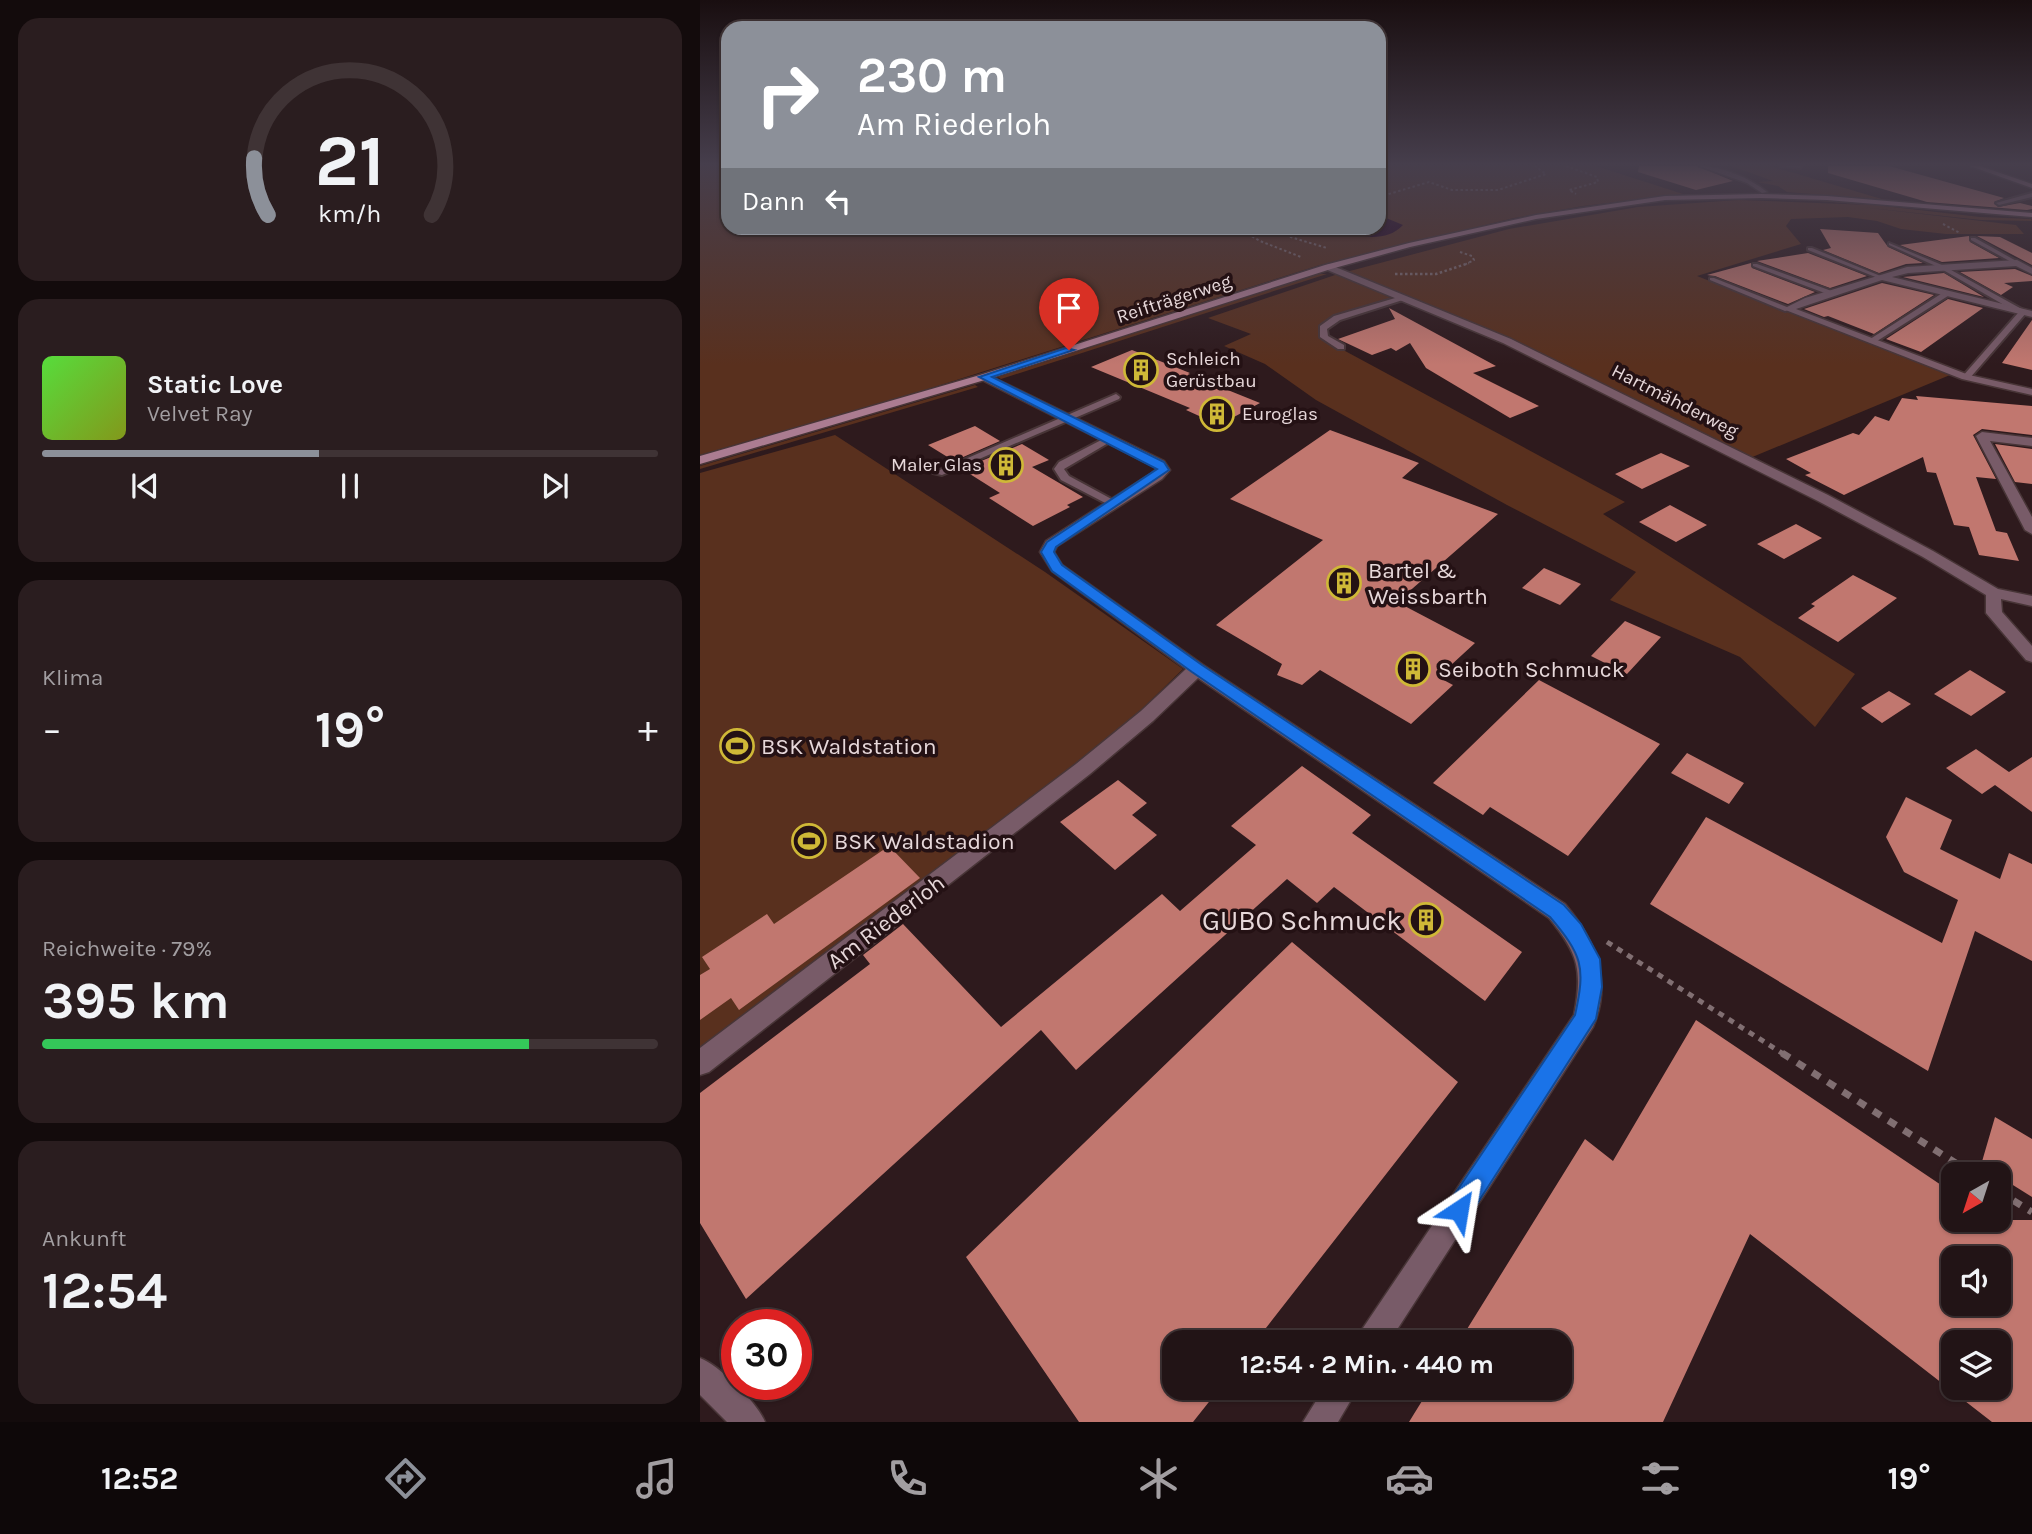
<!DOCTYPE html>
<html lang="de">
<head>
<meta charset="utf-8">
<style>
  :root { --surface:#221416; --page:#2a1d1f; --text:#f1f3f6; --muted:#a29ea1; --line:#3f3335; --accent:#8c9099 }
  body { margin:0; font-family:Karla,sans-serif; background:var(--page); color:var(--text); height:100vh; display:flex; flex-direction:column; font-size:26px; white-space:nowrap }
  * { box-sizing:border-box; margin:0 }
  p { font-size:23px; color:var(--muted) }
  .icon { flex:none; width:38px; height:38px; fill:none; stroke:currentColor; stroke-width:2; stroke-linecap:round; stroke-linejoin:round }
  .map { position:relative; flex:1; overflow:hidden }
  .details { display:flex; flex-direction:column; gap:18px; padding:18px; background:#130b0c; width:700px }
  .details>* { flex:none }
  .banner { position:absolute; left:21px; top:21px; width:665px; height:214px; border-radius:21px; box-shadow:0 2px 5px #0004,0 0 0 2px var(--line); background:#8c9099; color:#fff; overflow:hidden }
  .needle { width:46px; rotate:219deg }
  .fabs { position:absolute; left:1241px; top:1162px; display:grid; gap:14px }
  .fabs a { display:grid; place-items:center; width:70px; height:70px; border-radius:14px; background:var(--surface); box-shadow:0 2px 5px #0004,0 0 0 2px var(--line); font-size:35px }
  .speed { position:absolute; left:21px; top:1309px; display:flex; gap:14px; font-size:35px; font-weight:700; text-align:center }
  .speed>* { display:grid; place-content:center; width:91px; height:91px; border-radius:50%; background:var(--surface); box-shadow:0 2px 5px #0004,0 0 0 2px var(--line); line-height:1 }
  .speed .limit { border:10px solid #d22; background:#fff; color:#111 }
  .pin { position:absolute; display:grid; place-items:center; width:60px; height:60px; color:#fff; margin:-72px -30px; border-radius:50% 50% 50% 0; rotate:-45deg; box-shadow:0 0 7px #0007 }
  .pin .icon { rotate:45deg }
  .me { position:absolute; width:77px; margin:-38px; rotate:33deg; stroke-linejoin:round; filter:drop-shadow(0 0 5px #0008) }
  .turn { display:flex; align-items:center; gap:24px; height:147px; padding:0 21px; font-size:32px }
  .turn .icon { width:91px; height:91px; stroke-width:2.5 }
  .turn b { display:block; font-size:49px; line-height:60px }
  .then { display:flex; align-items:center; height:66px; padding:0 21px; background:#0003; gap:14px; font-size:26px }
  .big { font-size:52px; font-weight:700; line-height:1.1 }
  .details .tile { flex:1; display:flex; flex-direction:column; justify-content:center; gap:10px; min-width:0; padding:0 24px; border-radius:21px; background:var(--page) }
  .details .dial { align-items:center; gap:0 }
  .dial svg { height:182px; overflow:visible; fill:none; stroke:var(--line); stroke-width:7; stroke-linecap:round; text-anchor:middle }
  .dial text { fill:var(--text); stroke:none }
  .song { display:flex; align-items:center; gap:21px }
  .cover { width:84px; height:84px; border-radius:10px; background:linear-gradient(135deg,hsl(110 70% 55%),hsl(70 70% 35%)) }
  .played { height:7px; border-radius:4px; background:linear-gradient(90deg,var(--accent) 45%,var(--line) 45%) }
  .keys { display:flex; justify-content:space-around; direction:ltr }
  .heat { display:flex; justify-content:space-between; align-items:center; font-size:38px; direction:ltr }
  .charge { height:10px; border-radius:5px; background:linear-gradient(90deg,#34c759 79%,var(--line) 0) }
  .trip { position:absolute; left:462px; top:1330px; width:410px; height:70px; border-radius:21px; background:var(--surface); box-shadow:0 2px 5px #0004,0 0 0 2px var(--line); font-weight:700; line-height:70px; text-align:center }
  .dock { display:flex; height:112px; justify-content:space-around; align-items:center; background:#0e0809; color:var(--muted) }
  .dock .icon { width:49px; height:49px }
  .dock .selected { color:var(--accent) }
  .dock b { font-size:32px; color:var(--text) }
  main { display:flex; flex:1; min-height:0 }
  .map>svg:first-child { display:block }
  .green { fill:#59301e }
  .water { fill:#21001e }
  .building { fill:#c1776f; fill-rule:evenodd }
  .lines { fill:none; stroke-linecap:round; stroke-linejoin:round }
  .lane-casing { stroke:#483537; stroke-width:4 }
  .street-casing { stroke:#483537; stroke-width:3 }
  .secondary-casing { stroke:#483537; stroke-width:3 }
  .path-far3 { stroke:#816f72; stroke-width:2; stroke-dasharray:2.5 2.5; stroke-linecap:butt }
  .path-far2 { stroke:#816f72; stroke-width:2.5; stroke-dasharray:2.5 2.5; stroke-linecap:butt }
  .path-far1 { stroke:#816f72; stroke-width:5; stroke-dasharray:6 6; stroke-linecap:butt }
  .path { stroke:#816f72; stroke-width:7; stroke-dasharray:9 9; stroke-linecap:butt }
  .lane { fill:#785b68; fill-rule:evenodd }
  .street { fill:#785b68; fill-rule:evenodd }
  .secondary { fill:#ab7c91; fill-rule:evenodd }
  .route { fill:#1a73e8; stroke:#114b97; stroke-width:2 }
  .labels { text-anchor:middle; dominant-baseline:central; stroke-width:7; stroke-linejoin:round; paint-order:stroke }
  .far-street-label { font-size:19px; fill:#e7d8da; stroke:#241114 }
  .far-poi-label { font-size:19px; fill:#e7d8da; stroke:#241114; text-anchor:start }
  .poi-label { font-size:23px; fill:#e7d8da; stroke:#241114; text-anchor:start }
  .street-label { font-size:23px; fill:#e7d8da; stroke:#241114 }
  .near-poi-label { font-size:28px; fill:#e7d8da; stroke:#241114; text-anchor:end }
</style>
</head>
<body>
<main>
<section class="details">
<div class="tile dial"><svg viewBox="0 0 100 80">
<path d="M14 69A42 42 0 1 1 86 69"/>
<path d="M14 69A42 42 0 0 1 8 44" stroke="#8c9099"/>
<text x="50" y="56" font-size="32" font-weight="700">21</text>
<text x="50" y="72" font-size="11">km/h</text>
</svg></div>
<div class="tile">
<div class="song"><i class="cover"></i><div><b>Static Love</b><p>Velvet Ray</p></div></div>
<div class="played"></div>
<div class="keys"><svg class="icon" aria-label="previous" viewBox="0 0 24 24"><path d="M18 5L8 12l10 7zM5 5v14"/></svg><svg class="icon" aria-label="pause" viewBox="0 0 24 24"><path d="M8 5v14M16 5v14"/></svg><svg class="icon" aria-label="next" viewBox="0 0 24 24"><path d="M6 5l10 7-10 7zM19 5v14"/></svg></div>
</div>
<div class="tile"><p>Klima</p>
<div class="heat"><a>−</a><b class="big">19°</b><a>+</a></div>
</div>
<div class="tile"><p>Reichweite · 79%</p><b class="big">395 km</b><div class="charge"></div></div>
<div class="tile"><p>Ankunft</p><b class="big">12:54</b></div>
</section>
<div class="map">
<svg width="1332" height="1422" viewBox="0 0 1332 1422">
  <rect width="100%" height="100%" fill="#2e1a1d"/>
  <path class="green" d="M 0,166 L 28,166 L 28,228 L 679,228 L 679,166 L 896,166 L 983,194 L 883,206 L 814,218 L 620,265 L 222,391 L 0,455 Z
    M 1031,166 L 1070,166 L 1185,200 L 1087,192 L 1078,186 L 1057,182 L 1073,181 Z
    M 1092,199 L 1129,199 L 1320,217 L 1175,205 L 1280,217 L 1331,219 L 1332,221 L 1281,220 L 1161,207 L 1316,225 L 1324,234 L 1246,234 L 1201,229 L 1177,221 L 1148,217 L 1091,219 L 1086,226 L 1101,244 L 997,276 L 1250,375 L 1050,458 L 941,403 L 646,272 L 809,229 L 938,207 L 1038,200 L 1170,205 Z
    M 641,273 L 696,297 L 628,319 L 620,327 L 621,338 L 925,502 L 903,514 L 1155,674 L 1115,727 L 1040,657 L 910,600 L 936,572 L 807,505 L 616,400 L 565,364 L 524,346 L 551,334 L 508,318 Z
    M 618,274 L 627,274 L 301,379 L 298,377 Z
    M 275,385 L 278,387 L 0,469 L 0,466 Z
    M 135,435 L 345,572 L 483,669 L 441,710 L 376,764 L 0,1054 L 0,473 Z"/>
  <path class="water" d="M 679,215 L 703,225 C 684,246 649,234 627,228 L 679,228 Z"/>
  <path class="building" d="M 939,166 L 997,166 L 1033,181 L 996,190 L 938,172 Z
    M 1128,166 L 1189,166 L 1304,198 L 1294,202 L 1298,207 L 1320,203 L 1332,206 L 1332,209 L 1327,210 L 1227,202 L 1128,173 Z
    M 1120,229 L 1178,233 L 1188,247 L 1223,263 L 1206,264 L 1179,273 L 1123,250 L 1131,248 Z
    M 1269,236 L 1270,242 L 1299,258 L 1242,262 L 1200,245 Z
    M 1277,236 L 1300,237 L 1332,253 L 1332,265 Z
    M 1108,253 L 1167,276 L 1130,288 L 1057,261 Z
    M 1051,263 L 1052,268 L 1115,292 L 1088,304 L 1015,276 L 1007,275 Z
    M 1315,269 L 1332,276 L 1332,281 L 1304,283 L 1313,287 L 1301,295 L 1260,272 Z
    M 1244,273 L 1284,297 L 1203,277 Z
    M 1182,283 L 1234,295 L 1174,334 L 1128,316 L 1124,317 L 1104,309 Z
    M 1248,299 L 1283,308 L 1221,352 L 1186,339 Z
    M 689,308 L 796,366 L 773,373 L 839,406 L 810,418 L 726,368 L 710,343 L 696,351 L 691,348 L 672,355 L 638,339 L 695,319 Z
    M 1332,320 L 1332,370 L 1302,363 Z
    M 432,350 L 490,373 L 488,374 L 560,403 L 519,425 L 486,410 L 490,408 L 391,367 Z
    M 1216,396 L 1332,406 L 1332,435 L 1282,429 L 1273,435 L 1296,479 L 1276,477 L 1296,531 L 1307,533 L 1319,561 L 1279,555 L 1269,527 L 1254,525 L 1236,473 L 1227,472 L 1223,457 L 1144,495 L 1105,475 L 1111,473 L 1086,459 L 1153,433 L 1159,435 L 1175,416 L 1189,421 L 1202,398 L 1218,400 Z
    M 275,426 L 300,441 L 254,461 L 228,445 Z
    M 630,430 L 719,463 L 702,478 L 798,514 L 697,602 L 775,643 L 738,677 L 753,685 L 711,724 L 620,670 L 602,685 L 577,675 L 582,664 L 516,625 L 623,540 L 530,499 Z
    M 322,444 L 349,460 L 332,467 L 383,497 L 367,505 L 370,507 L 333,526 L 289,498 L 300,493 L 262,469 Z
    M 1295,444 L 1332,449 L 1332,484 L 1315,482 Z
    M 961,453 L 990,466 L 942,489 L 915,474 Z
    M 970,505 L 1007,525 L 976,542 L 939,522 Z
    M 1096,524 L 1122,538 L 1084,559 L 1057,544 Z
    M 844,568 L 881,584 L 860,605 L 822,588 Z
    M 1153,575 L 1197,598 L 1138,642 L 1098,618 L 1115,606 L 1111,604 Z
    M 925,621 L 961,637 L 927,674 L 891,656 Z
    M 1270,670 L 1306,692 L 1271,716 L 1234,694 Z
    M 839,680 L 960,744 L 868,856 L 790,807 L 783,815 L 733,783 Z
    M 1189,691 L 1211,704 L 1182,723 L 1161,708 Z
    M 1276,749 L 1309,772 L 1332,757 L 1332,812 L 1295,785 L 1282,794 L 1246,768 Z
    M 987,753 L 1044,783 L 1029,804 L 971,773 Z
    M 602,766 L 671,815 L 652,833 L 822,952 L 785,1001 L 634,887 L 617,903 L 587,879 L 376,1070 L 341,1030 L 46,1299 L 0,1223 L 0,1093 L 170,964 L 163,955 L 203,924 L 301,1027 L 462,894 L 480,911 L 556,845 L 531,826 Z
    M 418,780 L 447,803 L 432,815 L 457,835 L 415,870 L 360,822 Z
    M 1206,797 L 1252,820 L 1240,849 L 1300,879 L 1309,853 L 1332,864 L 1332,961 L 1275,931 L 1228,1071 L 950,904 L 1006,817 L 1242,943 L 1258,900 L 1204,872 L 1186,837 Z
    M 189,846 L 220,878 L 39,1010 L 31,998 L 0,1020 L 0,975 L 10,969 L 2,957 L 67,914 L 74,924 Z
    M 592,942 L 758,1082 L 555,1342 L 474,1342 L 474,1388 L 520,1388 L 493,1422 L 379,1422 L 266,1257 Z
    M 996,1020 L 1253,1193 L 1253,1220 L 1332,1220 L 1332,1422 L 1292,1422 L 1050,1234 L 963,1422 L 709,1422 L 730,1388 L 859,1388 L 859,1342 L 759,1342 L 885,1139 L 913,1161 ZM 1253,1258 L 1298,1258 L 1298,1304 L 1253,1304 ZM 1253,1342 L 1298,1342 L 1298,1388 L 1253,1388 Z
    M 1295,1117 L 1332,1139 L 1332,1197 L 1281,1165 Z"/>
  <g class="lines">
    <g class="lane-casing">
      <path id="lane" d="M 1080,166 L 1102,166 L 1100,168 Z
        M 1332,193 L 1332,197 L 1299,205 L 1296,203 Z
        M 1271,238 L 1275,238 L 1320,263 L 1315,264 L 1271,240 Z
        M 1189,243 L 1242,265 L 1327,312 L 1269,379 L 1262,377 L 1318,313 L 1238,267 L 1189,245 Z
        M 1108,248 L 1112,248 L 1183,277 L 1178,278 L 1108,250 Z
        M 1053,264 L 1057,264 L 1137,293 L 1130,295 L 1053,266 Z
        M 1010,278 L 1014,278 L 1092,309 L 1085,311 L 1010,280 Z
        M 1244,292 L 1251,294 L 1174,343 L 1167,341 Z
        M 702,296 L 709,298 L 640,320 L 627,329 L 628,336 L 644,345 L 644,349 L 638,349 L 620,337 L 620,326 L 634,316 Z
        M 416,394 L 420,397 L 419,399 L 242,475 L 233,473 Z
        M 407,437 L 415,439 L 364,469 L 369,476 L 417,502 L 418,504 L 413,507 L 361,480 L 354,469 L 359,462 Z"/>
    </g>
    <g class="street-casing">
      <path id="street" d="M 999,166 C 1021,166 1050,178 1067,192 L 1062,193 L 1047,183 Z
        M 1317,260 L 1332,268 L 1332,274 L 1316,266 L 1208,273 L 1192,277 L 1332,311 L 1332,317 L 1182,280 L 1096,309 L 1269,375 L 1332,389 L 1332,395 L 1262,379 L 1083,309 L 1105,298 L 1207,267 Z
        M 628,264 L 811,339 L 1128,495 L 1233,551 L 1298,589 L 1332,596 L 1332,606 L 1301,599 L 1302,612 L 1332,646 L 1332,662 L 1326,660 L 1286,613 L 1286,595 L 1223,557 L 1118,501 L 803,343 L 625,269 Z
        M 280,375 L 288,375 L 464,461 L 470,470 L 462,479 L 357,546 L 354,552 L 362,565 L 503,665 L 865,904 C 895,940 913,980 893,1027 L 689,1342 L 657,1342 L 661,1331 L 874,1015 C 883,970 878,953 849,918 L 498,678 L 453,721 L 390,774 L 9,1072 L 0,1075 L 0,1048 L 376,764 L 441,711 L 486,669 L 352,571 L 340,552 L 346,541 L 452,473 L 457,469 L 455,467 L 280,379 Z
        M 1282,432 L 1332,438 L 1332,446 L 1290,441 L 1332,517 L 1332,534 L 1325,530 L 1276,436 Z
        M 0,1358 C 20,1366 57,1402 65,1422 L 27,1422 L 0,1395 Z
        M 624,1388 L 658,1388 L 638,1422 L 603,1422 Z"/>
    </g>
    <g class="secondary-casing">
      <path id="secondary" d="M 1270,166 L 1280,166 L 1332,184 L 1332,188 Z
        M 1061,194 L 1127,196 L 1332,213 L 1332,217 L 1127,200 L 1061,198 L 965,200 L 836,219 L 710,247 L 631,269 L 288,379 L 0,464 L 0,456 L 280,375 L 625,265 L 709,243 L 836,215 L 965,196 Z"/>
    </g>
    <path class="path-far3" d="M 866,166 L 897,177 L 898,182 L 869,190 L 876,194
      M 679,197 L 729,182 L 752,190 L 798,190 L 846,174 L 835,166
      M 1243,224 L 1260,233
      M 536,228 L 567,230 L 627,248
      M 539,229 L 560,241 L 601,257
      M 760,252 L 772,256 L 774,260 L 766,264"/>
    <path class="path-far2" d="M 695,274 L 736,274 L 769,263"/>
    <path class="path-far1" d="M 907,942 L 1085,1055"/>
    <path class="path" d="M 1082,1053 L 1273,1174
      M 1298,1191 L 1332,1212"/>
    <use href="#lane" class="lane"/>
    <use href="#street" class="street"/>
    <use href="#secondary" class="secondary"/>
  </g>
  <linearGradient id="sky" x2="0" y2="1"><stop stop-color="#190e10"/><stop offset="0.45" stop-color="#463e4c"/><stop offset="1" stop-color="#463e4c" stop-opacity="0"/></linearGradient>
  <rect width="1332" height="365" fill="url(#sky)"/>
  <path class="route" d="M 366,348 L 374,350 L 292,377 L 464,462 L 469,470 L 356,547 L 354,552 L 362,565 L 502,665 L 864,905 L 881,924 L 900,959 L 902,987 L 896,1019 L 768,1218 L 759,1222 L 750,1218 L 746,1210 L 750,1201 L 875,1015 C 886,966 882,955 850,917 L 492,672 L 352,571 L 341,552 L 347,542 L 457,469 L 279,377 Z"/>
  <defs>
    <g id="building-ring" transform="scale(1.75)"><circle r="9.5" fill="#241114" stroke="#cfb837" stroke-width="1.5"/><path d="M-4-6H4V6H1V3H-1V6H-4ZM-2.5-4.3h1.7v1.8h-1.7ZM.8-4.3h1.7v1.8H.8ZM-2.5-1h1.7V.8h-1.7ZM.8-1h1.7V.8H.8Z" fill="#cfb837"/></g>
    <g id="stadium-ring" transform="scale(1.75)"><circle r="9.5" fill="#241114" stroke="#cfb837" stroke-width="1.5"/><path d="M0-5a6.5 5 0 1 0 0 10a6.5 5 0 1 0 0-10ZM-3.5-1.8h7v3.6h-7Z" fill="#cfb837"/></g>
  </defs>
  <g fill-rule="evenodd">
    <use href="#building-ring" x="441" y="370"/>
    <use href="#building-ring" x="517" y="414"/>
    <use href="#building-ring" x="306" y="465"/>
    <use href="#building-ring" x="644" y="583"/>
    <use href="#building-ring" x="713" y="669"/>
    <use href="#stadium-ring" x="37" y="746"/>
    <use href="#stadium-ring" x="109" y="841"/>
    <use href="#building-ring" x="726" y="920"/>
  </g>
  <g class="labels">
    <g class="far-street-label">
      <text transform="translate(474 299) rotate(-18)">Reifträgerweg</text>
      <text transform="translate(975 401) rotate(27)">Hartmähderweg</text>
    </g>
    <g class="far-poi-label">
      <text x="466" y="359">Schleich<tspan x="466" dy="22">Gerüstbau</tspan></text>
      <text x="542" y="414">Euroglas</text>
      <text x="282" y="465" text-anchor="end">Maler Glas</text>
    </g>
    <g class="poi-label">
      <text x="668" y="570">Bartel &amp;<tspan x="668" dy="26">Weissbarth</tspan></text>
      <text x="738" y="669">Seiboth Schmuck</text>
      <text x="61" y="746">BSK Waldstation</text>
      <text x="134" y="841">BSK Waldstadion</text>
    </g>
    <g class="street-label">
      <text transform="translate(186 922) rotate(-37)">Am Riederloh</text>
    </g>
    <g class="near-poi-label">
      <text x="702" y="920">GUBO Schmuck</text>
    </g>
  </g>
</svg>
<div class="fabs">
<a><svg class="needle" viewBox="-14 -14 28 28"><path d="M0-13l5 13h-10z" fill="#e53935"/><path d="M0 13l5-13h-10z" fill="#a29ea1"/></svg></a>
<a><svg class="icon" aria-label="sound" viewBox="0 0 24 24"><path d="M4 9h4l5-4v14l-5-4H4zM17 9q2 3 0 6"/></svg></a>
<a><svg class="icon" aria-label="layers" viewBox="0 0 24 24"><path d="M12 4l9 5-9 5-9-5zM3 14l9 5 9-5"/></svg></a>
</div>
<div class="speed"><div class="limit">30</div></div>
<div class="pin" style="left:369px;top:350px;background:#d93025"><svg class="icon" aria-label="arrive" viewBox="0 0 24 24"><path d="M6 21V4h12l-3 4 3 4H6"/></svg></div>
<svg class="me" style="left:759px;top:1210px" viewBox="-20 -20 40 40"><path d="M0-17L14 15 0 8-14 15z" fill="#1a73e8" stroke="#fff" stroke-width="4"/></svg>
<div class="trip">12:54 · 2 Min. · 440 m</div>
<div class="banner">
<div class="turn"><svg class="icon" aria-label="right" viewBox="0 0 24 24"><path d="M7 20v-9h11M14 6l5 5-5 5"/></svg><div><b>230 m</b>Am Riederloh</div></div>
<div class="then">Dann<svg class="icon" aria-label="left" viewBox="0 0 24 24"><path d="M17 20v-9H6M10 6l-5 5 5 5"/></svg></div>
</div>
</div>
</main>
<nav class="dock">
<b>12:52</b>
<svg class="icon selected" aria-label="directions" viewBox="0 0 24 24"><path d="M12 3l9 9-9 9-9-9zM9 14v-3h6M13 9l2 2-2 2"/></svg>
<svg class="icon" aria-label="music" viewBox="0 0 24 24"><path d="M9 18V5l10-2v13"/><circle cx="6" cy="18" r="3"/><circle cx="16" cy="16" r="3"/></svg>
<svg class="icon" aria-label="phone" viewBox="0 0 24 24"><path d="M5 4h4l2 5-3 2q2 4 5 5l2-3 5 2v4C11 20 4 13 5 4z"/></svg>
<svg class="icon" aria-label="climate" viewBox="0 0 24 24"><path d="M12 3v18M4 7l16 10M4 17L20 7"/></svg>
<svg class="icon" aria-label="car" viewBox="0 0 24 24"><path d="M5 17H2v-5l4-1 3-4h7l3 4 3 1v5h-3M9 17h6M6 11h13"/><circle cx="7" cy="17" r="2"/><circle cx="17" cy="17" r="2"/></svg>
<svg class="icon" aria-label="filters" viewBox="0 0 24 24"><path d="M4 7h16M4 17h16"/><circle cx="9" cy="7" r="2"/><circle cx="15" cy="17" r="2"/></svg>
<b>19°</b>
</nav>
</body>
</html>
